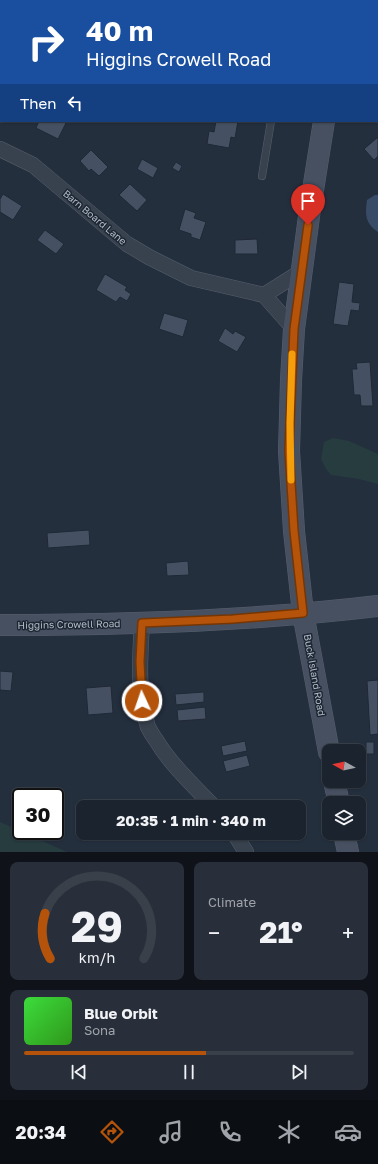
<!DOCTYPE html>
<html lang="en">
<head>
<meta charset="utf-8">
<style>
  :root { --surface:#1b232e; --page:#282f3a; --text:#f1f3f6; --muted:#a0a4aa; --line:#39404a; --accent:#b45309 }
  body { margin:0; font-family:"Golos Text",sans-serif; background:var(--page); color:var(--text); height:100vh; display:flex; flex-direction:column; font-size:15px; white-space:nowrap }
  * { box-sizing:border-box; margin:0 }
  p { font-size:13px; color:var(--muted) }
  .icon { flex:none; width:22px; height:22px; fill:none; stroke:currentColor; stroke-width:2; stroke-linecap:round; stroke-linejoin:round }
  .map { position:relative; height:852px; overflow:hidden }
  .side { display:flex; flex-direction:column; gap:10px; padding:10px; background:#0f1319; flex:1 }
  .side>* { flex:none }
  .top-card { position:absolute; left:0px; top:0px; width:378px; height:122px; box-shadow:0 1px 3px #0004,0 0 0 1px var(--line); background:#1a4fa0; color:#fff; overflow:hidden }
  .needle { width:26px; rotate:278deg }
  .tools { position:absolute; left:322px; top:744px; display:grid; gap:8px }
  .tools a { display:grid; place-items:center; width:44px; height:44px; border-radius:8px; background:var(--surface); box-shadow:0 1px 3px #0004,0 0 0 1px var(--line); font-size:20px }
  .speed { position:absolute; left:12px; top:788px; display:flex; gap:8px; font-size:20px; font-weight:700; text-align:center }
  .speed>* { display:grid; place-content:center; width:52px; height:52px; border-radius:50%; background:var(--surface); box-shadow:0 1px 3px #0004,0 0 0 1px var(--line); line-height:1 }
  .speed .limit { border:2px solid #111; border-radius:6px; background:#fff; color:#111 }
  .pin { position:absolute; display:grid; place-items:center; width:34px; height:34px; color:#fff; margin:-41px -17px; border-radius:50% 50% 50% 0; rotate:-45deg; box-shadow:0 0 4px #0007 }
  .pin .icon { rotate:45deg }
  .me { position:absolute; width:44px; margin:-22px; rotate:357deg; stroke-linejoin:round; filter:drop-shadow(0 0 3px #0008) }
  .turn { display:flex; align-items:center; gap:14px; height:84px; padding:0 20px; font-size:18px }
  .turn .icon { width:52px; height:52px; stroke-width:2.5 }
  .turn b { display:block; font-size:28px; line-height:34px }
  .then { display:flex; align-items:center; height:38px; padding:0 20px; background:#0003; gap:8px; font-size:15px }
  .big { font-size:30px; font-weight:700; line-height:1.1 }
  .side .tile { flex:1; display:flex; flex-direction:column; justify-content:center; gap:6px; min-width:0; padding:0 14px; border-radius:8px; background:var(--page) }
  .side .dial { align-items:center; gap:0 }
  .dial svg { height:104px; overflow:visible; fill:none; stroke:var(--line); stroke-width:7; stroke-linecap:round; text-anchor:middle }
  .dial text { fill:var(--text); stroke:none }
  .song { display:flex; align-items:center; gap:12px }
  .cover { width:48px; height:48px; border-radius:6px; background:linear-gradient(135deg,hsl(120 70% 55%),hsl(110 70% 35%)) }
  .played { height:4px; border-radius:2px; background:linear-gradient(90deg,var(--accent) 55%,var(--line) 55%) }
  .keys { display:flex; justify-content:space-around; direction:ltr }
  .heat { display:flex; justify-content:space-between; align-items:center; font-size:22px; direction:ltr }
  .side .tiles { flex:1; display:grid; gap:10px; grid-template-columns:1fr 1fr }
  .tile:last-child { grid-column:span 2 }
  .trip { position:absolute; left:76px; top:800px; width:230px; height:40px; border-radius:8px; background:var(--surface); box-shadow:0 1px 3px #0004,0 0 0 1px var(--line); font-weight:700; line-height:40px; text-align:center }
  .tab-bar { display:flex; height:64px; justify-content:space-around; align-items:center; background:#0b0e12; color:var(--muted) }
  .tab-bar .icon { width:28px; height:28px }
  .tab-bar .active { color:var(--accent) }
  .tab-bar b { font-size:18px; color:var(--text) }
  .map>svg:first-child { display:block }
  .green { fill:#263c3f }
  .water { fill:#394c67 }
  .building { fill:#455162; stroke:#1f2835 }
  .lines { fill:none; stroke-linecap:round; stroke-linejoin:round }
  .lane-casing { stroke:#565f6c; stroke-width:8 }
  .street-casing { stroke:#565f6c; stroke-width:16 }
  .secondary-casing { stroke:#565f6c; stroke-width:22 }
  .lane { stroke:#38414e; stroke-width:7 }
  .street { stroke:#38414e; stroke-width:15 }
  .secondary { stroke:#465061; stroke-width:21 }
  .route-casing { stroke:#753606; stroke-width:10 }
  .route { stroke:#b45309; stroke-width:7 }
  .slow { stroke:#f59e0b; stroke-width:7 }
  .labels { text-anchor:middle; dominant-baseline:central; stroke-width:3; stroke-linejoin:round; paint-order:stroke }
  .street-label { font-size:10px; fill:#b4bcc9; stroke:#1d2633 }
</style>
</head>
<body>
<div class="map">
<svg width="378" height="852" viewBox="0 0 378 852">
  <rect width="100%" height="100%" fill="#242f3e"/>
  <path class="green" d="M 333,438 L 349,441 L 378,454 L 378,484 L 359,479 L 331,475 L 326,469 L 321,459 L 324,442 Z
    M 0,822 L 67,852 L 0,852 Z"/>
  <path class="water" d="M 375,195 L 378,195 L 378,232 C 365,223 365,215 367,200 Z"/>
  <path class="building" d="M 80,0 L 121,0 L 122,1 L 79,1 Z
    M 156,0 L 198,0 L 156,1 Z
    M 39,121 L 61,121 L 66,123 L 58,139 L 36,128 Z
    M 216,121 L 238,121 L 235,138 L 231,137 L 229,148 L 207,144 L 209,131 L 214,132 Z
    M 378,137 L 378,156 L 374,160 L 364,149 Z
    M 91,150 L 108,167 L 99,176 L 91,169 L 89,171 L 80,161 Z
    M 142,159 L 158,168 L 153,178 L 137,169 Z
    M 176,162 L 182,166 L 179,172 L 172,168 Z
    M 130,184 L 147,200 L 137,211 L 119,195 Z
    M 3,194 L 22,206 L 13,220 L 0,212 L 0,199 Z
    M 185,209 L 196,213 L 194,218 L 206,222 L 200,240 L 191,237 L 191,234 L 179,230 Z
    M 45,230 L 64,244 L 56,254 L 37,240 Z
    M 257,239 L 258,254 L 235,254 L 235,240 Z
    M 105,274 L 127,287 L 125,290 L 131,294 L 127,301 L 120,297 L 116,302 L 96,290 Z
    M 339,282 L 354,284 L 352,302 L 360,303 L 359,311 L 351,310 L 348,326 L 333,324 Z
    M 164,313 L 188,320 L 183,337 L 159,329 Z
    M 225,328 L 233,334 L 235,331 L 246,337 L 237,352 L 218,341 Z
    M 370,362 L 373,406 L 361,406 L 360,395 L 354,395 L 352,369 L 357,369 L 356,363 Z
    M 89,530 L 90,545 L 48,548 L 47,533 Z
    M 188,561 L 189,575 L 167,576 L 166,563 Z
    M 0,671 L 13,672 L 11,691 L 0,690 Z
    M 378,680 L 378,734 L 370,735 L 367,681 Z
    M 111,686 L 113,713 L 88,715 L 86,688 Z
    M 204,692 L 204,702 L 176,705 L 175,694 Z
    M 205,707 L 206,719 L 178,721 L 177,710 Z
    M 245,741 L 247,751 L 223,756 L 221,746 Z
    M 366,742 L 374,742 L 374,754 L 366,754 Z
    M 247,755 L 250,766 L 226,772 L 223,761 Z
    M 242,833 L 264,833 L 266,838 L 256,841 L 254,833 L 243,836 Z
    M 268,833 L 280,833 L 281,836 L 269,838 Z"/>
  <g class="lines">
    <g class="lane-casing">
      <path id="lane" d="M 285,0 L 285,1
        M 58,1 L 58,0
        M 0,30 L 1,31
        M 262,176 L 271,121"/>
    </g>
    <g class="street-casing">
      <path id="street" d="M 0,149 L 33,165 L 127,244 L 149,257 L 191,278 L 264,295 L 302,271
        M 264,295 L 294,329
        M 142,623 C 140,657 137,694 148,727 C 150,731 153,736 156,740 C 171,765 194,786 214,807
        M 234,833 L 246,852"/>
    </g>
    <g class="secondary-casing">
      <path id="secondary" d="M 336,1 L 336,0
        M 324,121 L 310,209 L 294,329 L 291,380 L 289,451 L 294,531 L 303,613 L 329,752
        M 0,625 C 126,625 253,621 378,606
        M 334,781 L 339,803
        M 344,833 L 348,852"/>
    </g>
    <use href="#lane" class="lane"/>
    <use href="#street" class="street"/>
    <use href="#secondary" class="secondary"/>
  </g>
  <g class="lines">
    <g class="route-casing">
      <path id="route" d="M 142,701 L 140,662 L 142,623 L 233,619 L 303,613 L 294,531 L 289,451 L 290,423 L 294,329 L 308,225"/>
    </g>
    <use href="#route" class="route"/>
    <path class="slow" d="M 291,480 L 290,423 L 292,354"/>
  </g>
  <g class="labels">
    <g class="street-label">
      <text transform="translate(95 217) rotate(40)">Barn Board Lane</text>
      <text transform="translate(69 624) rotate(-1)">Higgins Crowell Road</text>
      <text transform="translate(315 675) rotate(80)">Buck Island Road</text>
    </g>
  </g>
</svg>
<div class="tools">
<a><svg class="needle" viewBox="-14 -14 28 28"><path d="M0-13l5 13h-10z" fill="#e53935"/><path d="M0 13l5-13h-10z" fill="#a0a4aa"/></svg></a>
<a><svg class="icon" aria-label="layers" viewBox="0 0 24 24"><path d="M12 4l9 5-9 5-9-5zM3 14l9 5 9-5"/></svg></a>
</div>
<div class="speed"><div class="limit">30</div></div>
<div class="pin" style="left:308px;top:225px;background:#d93025"><svg class="icon" aria-label="arrive" viewBox="0 0 24 24"><path d="M6 21V4h12l-3 4 3 4H6"/></svg></div>
<svg class="me" style="left:142px;top:701px" viewBox="-20 -20 40 40"><circle r="17" fill="#b45309" stroke="#fff" stroke-width="3"/><path d="M0-11L8 9 0 5-8 9z" fill="#fff"/></svg>
<div class="trip">20:35 · 1 min · 340 m</div>
<div class="top-card">
<div class="turn"><svg class="icon" aria-label="right" viewBox="0 0 24 24"><path d="M7 20v-9h11M14 6l5 5-5 5"/></svg><div><b>40 m</b>Higgins Crowell Road</div></div>
<div class="then">Then<svg class="icon" aria-label="left" viewBox="0 0 24 24"><path d="M17 20v-9H6M10 6l-5 5 5 5"/></svg></div>
</div>
</div>
<section class="side">
<div class="tiles">
<div class="tile dial"><svg viewBox="0 0 100 80">
<path d="M14 69A42 42 0 1 1 86 69"/>
<path d="M14 69A42 42 0 0 1 10 34" stroke="#b45309"/>
<text x="50" y="56" font-size="32" font-weight="700">29</text>
<text x="50" y="72" font-size="11">km/h</text>
</svg></div>
<div class="tile"><p>Climate</p>
<div class="heat"><a>−</a><b class="big">21°</b><a>+</a></div>
</div>
<div class="tile">
<div class="song"><i class="cover"></i><div><b>Blue Orbit</b><p>Sona</p></div></div>
<div class="played"></div>
<div class="keys"><svg class="icon" aria-label="previous" viewBox="0 0 24 24"><path d="M18 5L8 12l10 7zM5 5v14"/></svg><svg class="icon" aria-label="pause" viewBox="0 0 24 24"><path d="M8 5v14M16 5v14"/></svg><svg class="icon" aria-label="next" viewBox="0 0 24 24"><path d="M6 5l10 7-10 7zM19 5v14"/></svg></div>
</div>
</div>
</section>
<nav class="tab-bar">
<b>20:34</b>
<svg class="icon active" aria-label="directions" viewBox="0 0 24 24"><path d="M12 3l9 9-9 9-9-9zM9 14v-3h6M13 9l2 2-2 2"/></svg>
<svg class="icon" aria-label="music" viewBox="0 0 24 24"><path d="M9 18V5l10-2v13"/><circle cx="6" cy="18" r="3"/><circle cx="16" cy="16" r="3"/></svg>
<svg class="icon" aria-label="phone" viewBox="0 0 24 24"><path d="M5 4h4l2 5-3 2q2 4 5 5l2-3 5 2v4C11 20 4 13 5 4z"/></svg>
<svg class="icon" aria-label="climate" viewBox="0 0 24 24"><path d="M12 3v18M4 7l16 10M4 17L20 7"/></svg>
<svg class="icon" aria-label="car" viewBox="0 0 24 24"><path d="M5 17H2v-5l4-1 3-4h7l3 4 3 1v5h-3M9 17h6M6 11h13"/><circle cx="7" cy="17" r="2"/><circle cx="17" cy="17" r="2"/></svg>
</nav>
</body>
</html>
